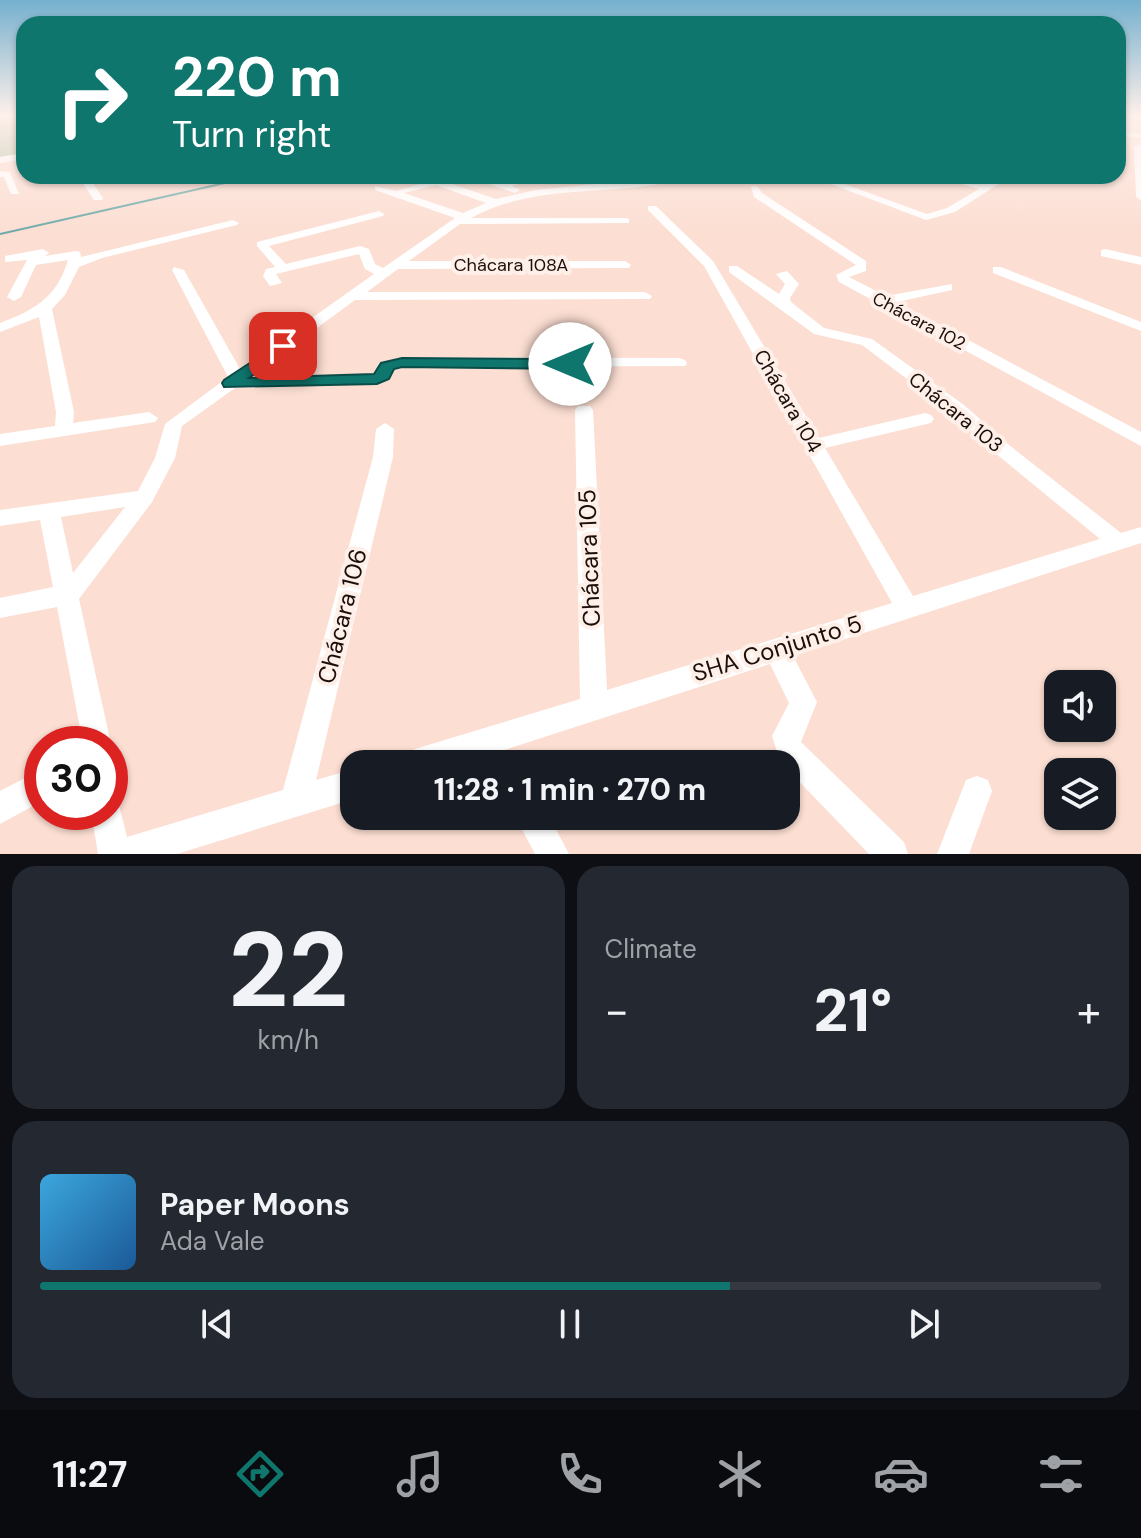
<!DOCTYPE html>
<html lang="en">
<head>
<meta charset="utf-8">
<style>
  :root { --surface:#171b24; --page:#242831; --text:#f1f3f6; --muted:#9ea1a6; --line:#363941; --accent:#0f766e }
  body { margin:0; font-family:"DM Sans",sans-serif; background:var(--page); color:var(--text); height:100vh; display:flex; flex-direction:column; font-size:30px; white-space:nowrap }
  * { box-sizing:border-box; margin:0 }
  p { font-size:26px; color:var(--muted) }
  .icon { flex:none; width:44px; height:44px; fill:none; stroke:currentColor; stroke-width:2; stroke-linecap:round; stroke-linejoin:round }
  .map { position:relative; height:854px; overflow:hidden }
  .sheet { display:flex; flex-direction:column; gap:12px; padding:12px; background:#0d0f14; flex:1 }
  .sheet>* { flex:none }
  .top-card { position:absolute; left:16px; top:16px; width:1110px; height:168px; border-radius:24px; box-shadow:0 2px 6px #0004; background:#0f766e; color:#fff; overflow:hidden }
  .fabs { position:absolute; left:1044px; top:670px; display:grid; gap:16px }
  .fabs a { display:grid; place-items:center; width:72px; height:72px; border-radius:16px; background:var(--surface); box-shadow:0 2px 6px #0004; font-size:40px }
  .speed { position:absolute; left:24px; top:726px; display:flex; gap:16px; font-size:40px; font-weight:700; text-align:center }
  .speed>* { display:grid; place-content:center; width:104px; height:104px; border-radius:50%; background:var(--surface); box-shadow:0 2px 6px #0004; line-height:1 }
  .speed .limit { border:12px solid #d22; background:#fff; color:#111 }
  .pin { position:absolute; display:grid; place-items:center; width:68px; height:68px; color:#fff; margin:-34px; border-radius:16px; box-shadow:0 4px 12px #0006 }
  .me { position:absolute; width:88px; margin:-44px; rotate:270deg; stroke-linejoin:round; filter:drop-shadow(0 0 6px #0008) }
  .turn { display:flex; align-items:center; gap:28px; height:168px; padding:0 24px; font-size:36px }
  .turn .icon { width:104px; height:104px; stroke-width:2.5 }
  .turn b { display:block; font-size:56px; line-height:68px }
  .big { font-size:60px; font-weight:800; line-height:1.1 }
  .sheet .tile { flex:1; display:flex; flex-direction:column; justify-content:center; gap:12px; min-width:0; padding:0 28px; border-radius:24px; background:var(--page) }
  .sheet .dial { align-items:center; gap:0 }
  .dial b { font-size:104px; line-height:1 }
  .song { display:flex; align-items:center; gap:24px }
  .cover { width:96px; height:96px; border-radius:12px; background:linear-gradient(135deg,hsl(200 70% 55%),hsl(210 70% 35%)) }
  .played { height:8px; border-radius:4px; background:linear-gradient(90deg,var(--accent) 65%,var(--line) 65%) }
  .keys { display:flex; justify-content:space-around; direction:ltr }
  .heat { display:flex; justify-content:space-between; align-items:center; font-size:44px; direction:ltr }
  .sheet .tiles { flex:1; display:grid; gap:12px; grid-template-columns:1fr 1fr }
  .tile:last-child { grid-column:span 2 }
  .trip { position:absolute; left:340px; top:750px; width:460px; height:80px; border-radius:24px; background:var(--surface); box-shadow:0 2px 6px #0004; font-weight:800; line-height:80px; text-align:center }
  .dock { display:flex; height:128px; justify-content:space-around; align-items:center; background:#090b0e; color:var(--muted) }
  .dock .icon { width:56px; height:56px }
  .dock .selected { color:var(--accent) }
  .dock b { font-size:36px; color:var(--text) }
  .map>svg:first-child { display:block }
  .green { fill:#b4c3a5 }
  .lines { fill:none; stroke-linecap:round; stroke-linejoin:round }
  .stream { stroke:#69a9a8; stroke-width:2 }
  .minor { fill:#fff; fill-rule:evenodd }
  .route { fill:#0f766e; stroke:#0a4d48; stroke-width:2 }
  .labels { text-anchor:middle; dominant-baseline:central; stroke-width:8; stroke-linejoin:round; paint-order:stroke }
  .far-street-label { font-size:18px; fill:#1c0f0a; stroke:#feefe9 }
  .street-label { font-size:20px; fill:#1c0f0a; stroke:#feefe9 }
  .near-street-label { font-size:24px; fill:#1c0f0a; stroke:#feefe9 }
</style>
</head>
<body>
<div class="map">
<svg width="1141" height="854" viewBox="0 0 1141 854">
  <rect width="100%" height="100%" fill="#fcded2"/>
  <path class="green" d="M 0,115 L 24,115 L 24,153 L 0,157 Z"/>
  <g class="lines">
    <path class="stream" d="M 598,182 L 622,176
      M 0,234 L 256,176"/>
    <path class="minor" d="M 1118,115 L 1141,117 L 1141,121 L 1118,118 Z
      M 1118,131 L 1141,134 L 1141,138 L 1118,135 Z
      M 1138,144 L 1141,145 L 1141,200 L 1136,197 L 1134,147 Z
      M 24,153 L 24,159 L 0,163 L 0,157 Z
      M 0,171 L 10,172 L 19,194 L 11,194 L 4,177 L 0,177 Z
      M 78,176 L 88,176 L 103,198 L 102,200 L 94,200 Z
      M 466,176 C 479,176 494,184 505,182 C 517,180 525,176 538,176 L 512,186 L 520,190 L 515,193 Z
      M 673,176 L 695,176 C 684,182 666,183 653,185 C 592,194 527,187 471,218 L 625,218 L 629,219 L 629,223 L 460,224 L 409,261 L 625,261 L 631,265 L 629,268 L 398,269 L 367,292 L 645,292 L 652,296 L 650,299 L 355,300 L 249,378 L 373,374 L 381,363 L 402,357 L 679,358 L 685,360 L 687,363 L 685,366 L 402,367 L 394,369 L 389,378 L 377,384 L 235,388 L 182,426 L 175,458 L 152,502 L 79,599 L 111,744 L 110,747 L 110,744 L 83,744 L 57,607 L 0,618 L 0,598 L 53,587 L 40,520 L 0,526 L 0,510 L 138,491 L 155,458 L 165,424 L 228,377 L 172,270 L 174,267 L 184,270 L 240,369 L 374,274 L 365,269 L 359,254 L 276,274 L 282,283 L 270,286 L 263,276 L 266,269 L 275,267 L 257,246 L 257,242 L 379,211 L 384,214 L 383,216 L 269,246 L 286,264 L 360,246 L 369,249 L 375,264 L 383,268 L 455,218 L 375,190 L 375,186 L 396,191 L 437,179 L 496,199 L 536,190 ZM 436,185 L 486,203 L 463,213 L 404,193 ZM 125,507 L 73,573 L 61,517 Z
      M 933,176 L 950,176 L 986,184 L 999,176 L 1011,176 L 955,212 L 926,220 L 820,180 L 828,178 L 927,214 L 947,208 L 979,189 Z
      M 751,186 L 757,186 L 762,193 L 866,261 L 866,271 L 849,277 L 886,296 L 952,284 L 952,290 L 897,302 L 1141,432 L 1141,446 L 839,282 L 836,275 L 856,265 L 754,197 Z
      M 648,206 L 656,206 L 713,261 L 819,438 L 925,413 L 931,415 L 934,419 L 931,423 L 825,448 L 913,596 L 1100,539 L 995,453 L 952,413 L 862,345 L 814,334 L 729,272 L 729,266 L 737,266 L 779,294 L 785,284 L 776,274 L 787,271 L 799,284 L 790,298 L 791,302 L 824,328 L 872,339 L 964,405 L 1009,445 L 1121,533 L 1141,527 L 1141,543 L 793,656 L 817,702 L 801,742 L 904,842 L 908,854 L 869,854 L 786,768 L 786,764 L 780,761 L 772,736 L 789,703 L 770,664 L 461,764 L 400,764 L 405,754 L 415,749 L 580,699 L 575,410 L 578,406 L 590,406 L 593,410 L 607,690 L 892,603 L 704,266 L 648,210 Z
      M 233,220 L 239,223 L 237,225 L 102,258 L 79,267 L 65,295 L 52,309 L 74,412 L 73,423 L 149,412 L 158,418 L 155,422 L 0,446 L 0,434 L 55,426 L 56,412 L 39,317 L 0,332 L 0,323 C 35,310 57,297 68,260 L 36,265 L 21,297 L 14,301 L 7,297 L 27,260 L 5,262 L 5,256 L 43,249 L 49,253 L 45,256 L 76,251 L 80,252 L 81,257 Z
      M 1105,249 L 1141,257 L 1141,265 L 1101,256 L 1101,250 Z
      M 993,267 L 1001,267 L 1141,322 L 1141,331 L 993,273 Z
      M 385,423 L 394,429 L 393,457 L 316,780 L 354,769 L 354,799 L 177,854 L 98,854 L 91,812 L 110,812 L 110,798 L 118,801 L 127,837 L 283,790 L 373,457 L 376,429 Z
      M 42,769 L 42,801 L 0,824 L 0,791 Z
      M 977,776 L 988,780 L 992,791 L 969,854 L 937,854 L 966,780 Z
      M 515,816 L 549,816 L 569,854 L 535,854 Z"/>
  </g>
  <linearGradient id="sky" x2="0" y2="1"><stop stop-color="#75b0ce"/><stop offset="0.49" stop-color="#fef0eb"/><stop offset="1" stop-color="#fef0eb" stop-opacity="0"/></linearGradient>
  <rect width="1141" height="235" fill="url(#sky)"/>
  <path class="route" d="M 283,341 L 289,342 L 289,349 L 249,378 L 374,374 L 381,363 L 402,358 L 570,359 L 578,364 L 570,369 L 402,367 L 394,369 L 389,379 L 377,384 L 224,387 L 222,383 L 224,380 Z"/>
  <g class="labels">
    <g class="far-street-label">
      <text x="511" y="265">Chácara 108A</text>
      <text transform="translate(919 321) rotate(28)">Chácara 102</text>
    </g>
    <g class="street-label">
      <text transform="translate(788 401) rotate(60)">Chácara 104</text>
      <text transform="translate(956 412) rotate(39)">Chácara 103</text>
    </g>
    <g class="near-street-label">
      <text transform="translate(589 558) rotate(-92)">Chácara 105</text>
      <text transform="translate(342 616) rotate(-76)">Chácara 106</text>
      <text transform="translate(777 648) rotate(-17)">SHA Conjunto 5</text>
    </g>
  </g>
</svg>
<div class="fabs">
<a><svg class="icon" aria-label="sound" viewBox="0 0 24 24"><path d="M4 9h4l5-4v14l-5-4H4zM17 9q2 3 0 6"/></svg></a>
<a><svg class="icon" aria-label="layers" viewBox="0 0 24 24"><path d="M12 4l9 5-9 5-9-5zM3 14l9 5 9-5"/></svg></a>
</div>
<div class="speed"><div class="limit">30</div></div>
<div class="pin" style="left:283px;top:346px;background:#d93025"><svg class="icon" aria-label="arrive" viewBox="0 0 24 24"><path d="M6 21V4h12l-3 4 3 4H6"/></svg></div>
<svg class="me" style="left:570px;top:364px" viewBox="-20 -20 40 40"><circle r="19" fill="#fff"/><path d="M0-13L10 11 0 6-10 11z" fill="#0f766e"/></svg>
<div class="trip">11:28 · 1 min · 270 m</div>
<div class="top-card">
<div class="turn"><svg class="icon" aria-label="right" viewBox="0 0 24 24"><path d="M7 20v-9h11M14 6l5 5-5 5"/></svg><div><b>220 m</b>Turn right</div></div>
</div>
</div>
<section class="sheet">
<div class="tiles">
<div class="tile dial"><b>22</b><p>km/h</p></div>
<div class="tile"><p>Climate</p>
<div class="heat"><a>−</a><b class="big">21°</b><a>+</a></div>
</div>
<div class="tile">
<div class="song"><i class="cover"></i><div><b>Paper Moons</b><p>Ada Vale</p></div></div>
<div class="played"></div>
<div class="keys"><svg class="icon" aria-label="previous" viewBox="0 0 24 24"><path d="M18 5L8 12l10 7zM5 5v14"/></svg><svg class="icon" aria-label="pause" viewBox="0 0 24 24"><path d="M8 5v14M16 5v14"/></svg><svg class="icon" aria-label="next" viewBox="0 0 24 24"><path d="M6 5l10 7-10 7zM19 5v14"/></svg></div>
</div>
</div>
</section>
<nav class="dock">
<b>11:27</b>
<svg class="icon selected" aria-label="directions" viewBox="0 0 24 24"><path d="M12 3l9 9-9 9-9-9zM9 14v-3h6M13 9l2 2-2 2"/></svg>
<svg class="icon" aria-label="music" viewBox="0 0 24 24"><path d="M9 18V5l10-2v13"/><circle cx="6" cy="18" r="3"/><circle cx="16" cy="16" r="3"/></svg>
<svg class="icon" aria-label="phone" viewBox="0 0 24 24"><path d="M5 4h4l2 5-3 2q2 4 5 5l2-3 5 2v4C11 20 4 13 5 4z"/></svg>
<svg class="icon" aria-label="climate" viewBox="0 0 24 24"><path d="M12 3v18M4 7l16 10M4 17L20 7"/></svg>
<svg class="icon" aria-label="car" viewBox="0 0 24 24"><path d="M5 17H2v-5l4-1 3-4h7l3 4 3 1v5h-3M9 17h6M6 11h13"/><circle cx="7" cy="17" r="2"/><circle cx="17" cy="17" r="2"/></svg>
<svg class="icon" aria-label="filters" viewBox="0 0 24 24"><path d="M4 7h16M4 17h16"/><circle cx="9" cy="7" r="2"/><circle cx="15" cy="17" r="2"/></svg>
</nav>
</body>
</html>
